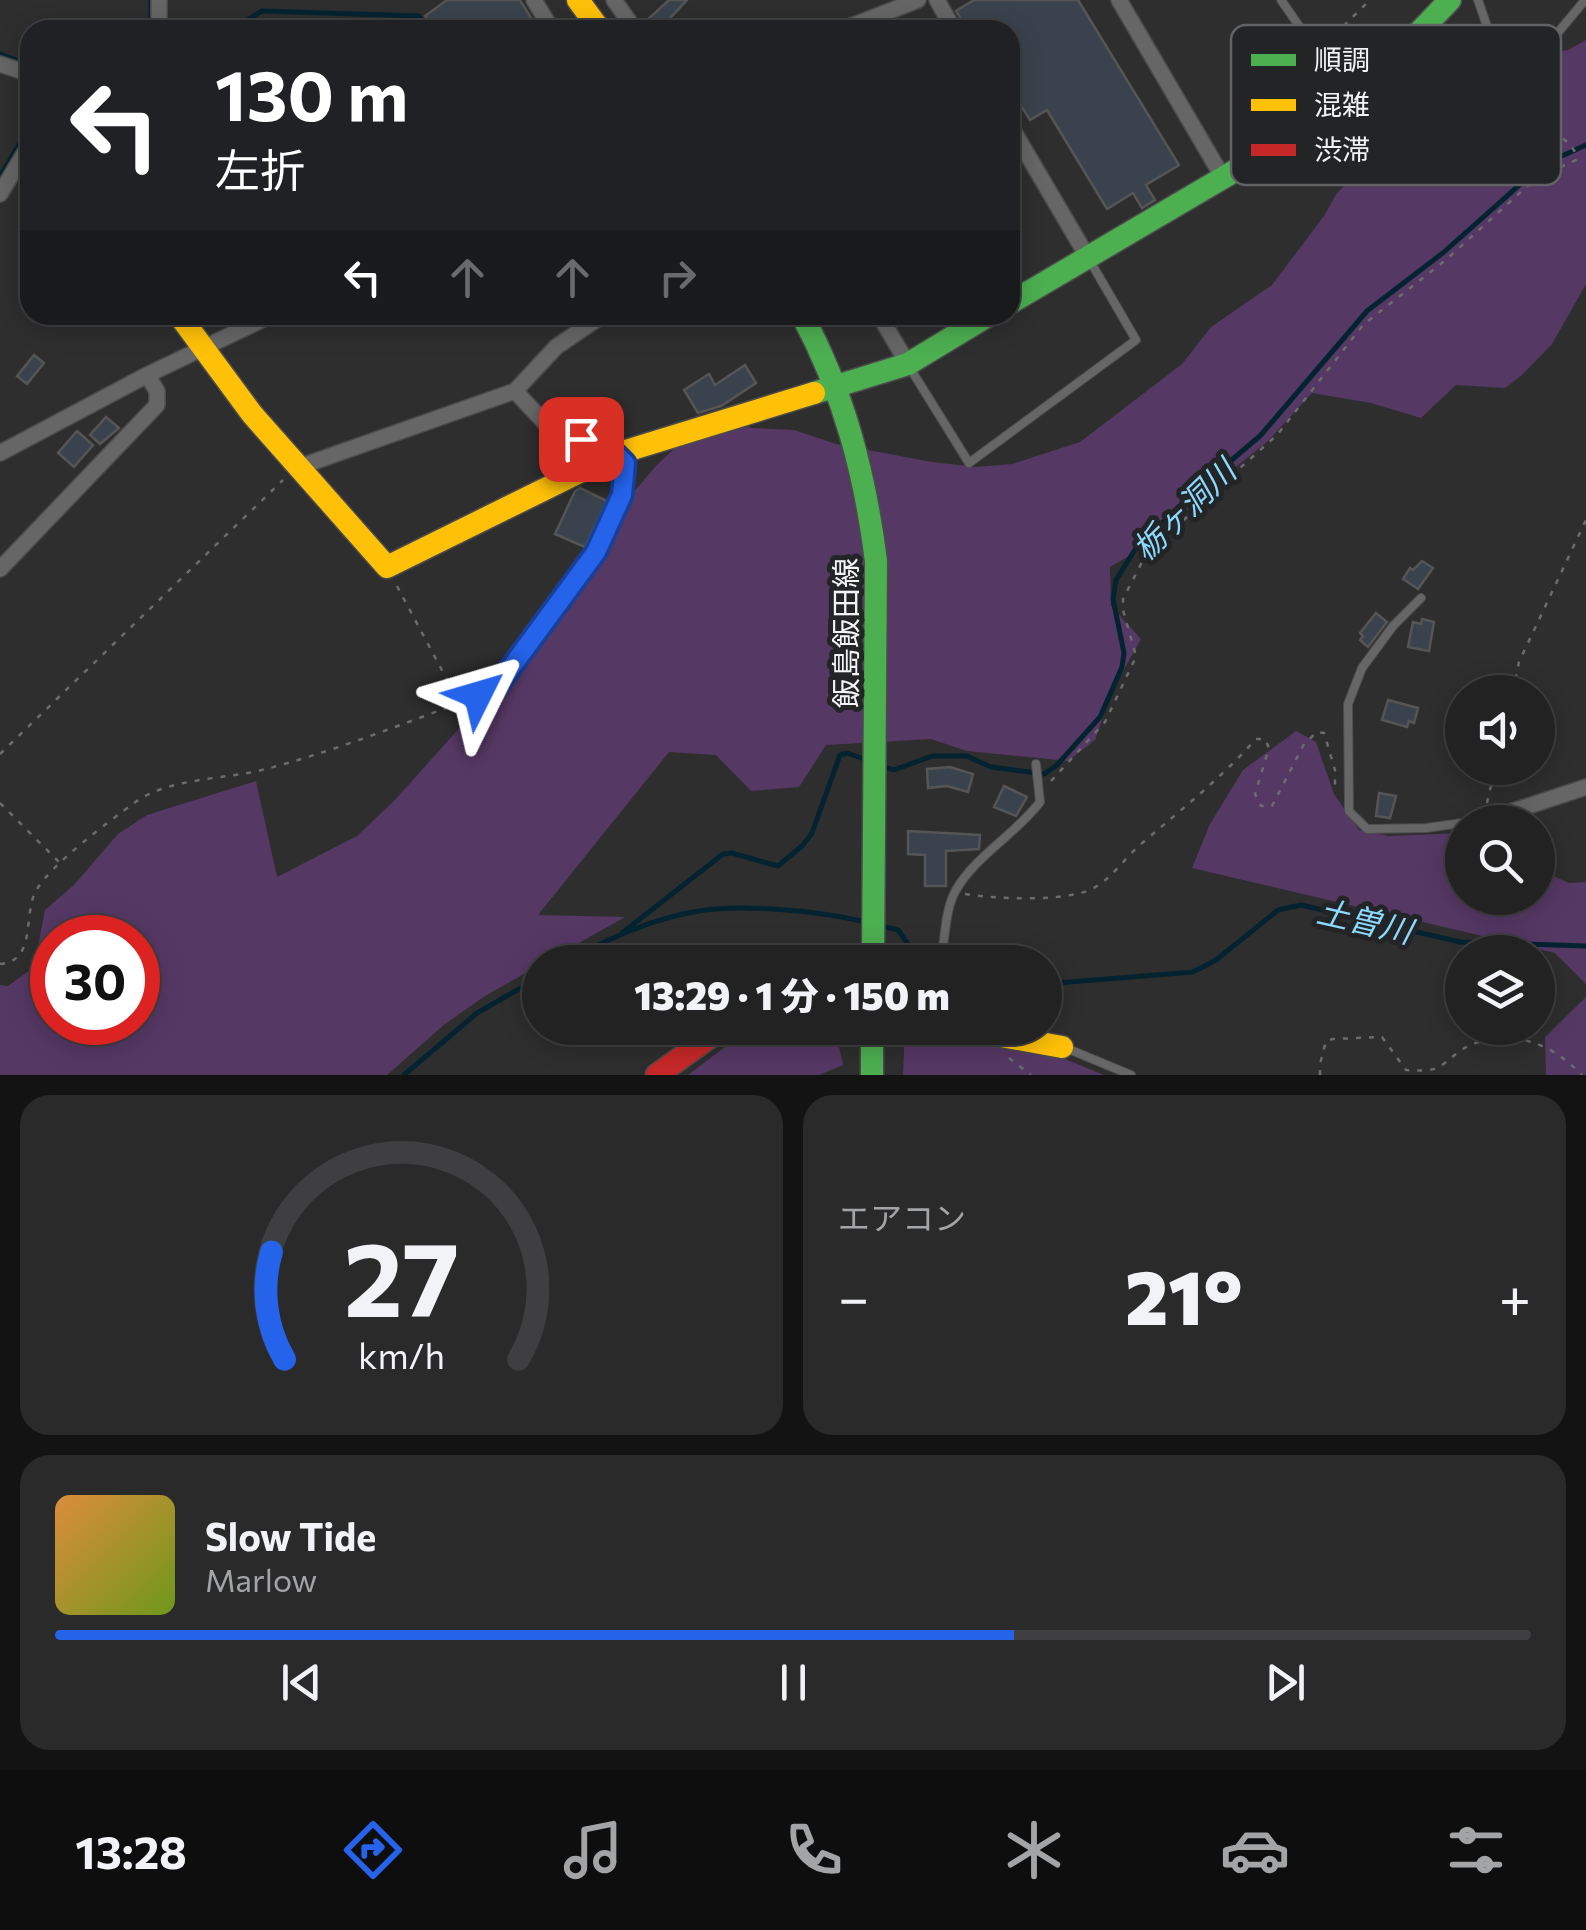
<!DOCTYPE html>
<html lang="ja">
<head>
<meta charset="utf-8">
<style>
  :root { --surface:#222223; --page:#2a2a2b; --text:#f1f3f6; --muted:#a2a4a6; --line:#3f3f41; --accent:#2563eb }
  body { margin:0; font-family:Commissioner,"Noto Sans JP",sans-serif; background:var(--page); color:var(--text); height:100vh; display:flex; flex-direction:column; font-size:38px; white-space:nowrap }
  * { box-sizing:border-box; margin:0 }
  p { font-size:32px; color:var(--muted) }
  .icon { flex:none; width:55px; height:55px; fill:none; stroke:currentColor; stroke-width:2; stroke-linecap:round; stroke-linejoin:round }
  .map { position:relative; height:1075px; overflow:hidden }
  .drawer { display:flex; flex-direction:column; gap:20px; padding:20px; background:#131313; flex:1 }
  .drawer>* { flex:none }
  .banner { position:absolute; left:20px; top:20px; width:1000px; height:305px; border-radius:30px; box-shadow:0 5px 25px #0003,0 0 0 2px var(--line); background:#202124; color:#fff; overflow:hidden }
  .buttons { position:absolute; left:1445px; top:675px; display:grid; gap:20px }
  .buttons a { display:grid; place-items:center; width:110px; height:110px; border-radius:50%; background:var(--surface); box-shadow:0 5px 25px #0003,0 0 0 2px var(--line); font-size:50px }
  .speed { position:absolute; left:30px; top:915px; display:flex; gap:20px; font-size:50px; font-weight:700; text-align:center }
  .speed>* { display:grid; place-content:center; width:130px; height:130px; border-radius:50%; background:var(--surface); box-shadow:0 5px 25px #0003,0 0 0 2px var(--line); line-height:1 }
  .speed .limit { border:15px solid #d22; background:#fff; color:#111 }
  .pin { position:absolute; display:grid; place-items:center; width:85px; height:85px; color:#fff; margin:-42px; border-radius:20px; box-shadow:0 5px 15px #0006 }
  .me { position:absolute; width:110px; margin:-55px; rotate:50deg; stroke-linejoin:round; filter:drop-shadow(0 0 8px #0008) }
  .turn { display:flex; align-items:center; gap:35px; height:210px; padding:0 30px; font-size:45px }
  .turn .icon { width:130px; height:130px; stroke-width:2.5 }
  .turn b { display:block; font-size:70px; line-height:85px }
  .lanes { display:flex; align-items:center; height:95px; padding:0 30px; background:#0003; justify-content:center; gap:50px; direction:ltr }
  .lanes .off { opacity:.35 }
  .big { font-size:75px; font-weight:800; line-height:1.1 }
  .drawer .widget { flex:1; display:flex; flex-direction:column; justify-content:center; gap:15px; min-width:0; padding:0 35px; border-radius:30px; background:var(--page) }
  .drawer .dial { align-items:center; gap:0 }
  .dial svg { height:260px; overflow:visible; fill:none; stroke:var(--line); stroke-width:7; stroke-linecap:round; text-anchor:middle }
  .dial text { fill:var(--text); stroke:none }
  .song { display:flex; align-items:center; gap:30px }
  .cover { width:120px; height:120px; border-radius:15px; background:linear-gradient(135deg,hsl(30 70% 55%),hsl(80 70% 35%)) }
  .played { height:10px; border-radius:5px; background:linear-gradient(90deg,var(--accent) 65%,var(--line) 65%) }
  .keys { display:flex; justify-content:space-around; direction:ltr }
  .heat { display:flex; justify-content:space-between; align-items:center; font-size:55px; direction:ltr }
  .drawer .tiles { flex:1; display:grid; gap:20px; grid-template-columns:1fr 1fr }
  .widget:last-child { grid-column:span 2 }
  .trip { position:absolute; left:522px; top:945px; width:540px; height:100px; border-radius:50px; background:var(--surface); box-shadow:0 5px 25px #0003,0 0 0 2px var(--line); font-weight:800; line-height:100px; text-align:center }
  .dock { display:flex; height:160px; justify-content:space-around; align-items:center; background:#0e0e0e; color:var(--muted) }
  .dock .icon { width:70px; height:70px }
  .dock .active { color:var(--accent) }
  .dock b { font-size:45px; color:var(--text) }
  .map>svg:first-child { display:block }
  .green { fill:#563865; fill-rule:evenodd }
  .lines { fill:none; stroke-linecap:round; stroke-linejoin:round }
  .stream { stroke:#042331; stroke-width:5 }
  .building { fill:#3a434d; stroke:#555556; stroke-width:2.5 }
  .lane-casing { stroke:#4b4b4c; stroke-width:10 }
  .street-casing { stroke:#4b4b4c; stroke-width:18 }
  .fast-casing { stroke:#4b4b4c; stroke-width:25 }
  .slow-casing { stroke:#4b4b4c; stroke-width:25 }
  .jam-casing { stroke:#4b4b4c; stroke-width:25 }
  .path { stroke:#6c6c6d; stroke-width:2.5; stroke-dasharray:5 8; stroke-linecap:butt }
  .lane { stroke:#666667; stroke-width:8 }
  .street { stroke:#666667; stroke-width:15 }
  .fast { stroke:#4caf50; stroke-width:22 }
  .slow { stroke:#ffc107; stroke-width:22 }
  .jam { stroke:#c62828; stroke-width:22 }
  .route-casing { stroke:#184099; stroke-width:25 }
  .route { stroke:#2563eb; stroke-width:18 }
  .labels { text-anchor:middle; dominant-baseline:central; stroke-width:10; stroke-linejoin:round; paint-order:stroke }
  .street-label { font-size:30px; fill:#f2f3f4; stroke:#232426 }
  .water-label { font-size:32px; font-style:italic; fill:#8bd9ff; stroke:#232426 }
  .key { fill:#232426; stroke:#616264; stroke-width:2.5 }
  .key-label { font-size:28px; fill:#f2f3f4 }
</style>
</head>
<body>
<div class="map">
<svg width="1586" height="1075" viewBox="0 0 1586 1075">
  <rect width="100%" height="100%" fill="#2e2e2f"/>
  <path class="green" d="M 1586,40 L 1586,284 L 1552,344 L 1521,376 L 1505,388 L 1456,385 L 1421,418 L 1371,403 L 1312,393 L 1267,442 L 1207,490 L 1160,538 L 1110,567 L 1111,606 L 1141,639 L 1112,691 L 1095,740 L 1068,761 L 967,751 L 931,739 L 826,745 L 799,787 L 751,791 L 716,755 L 669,752 L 538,915 L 625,917 L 485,996 L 445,1024 L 387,1075 L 0,1075 L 0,985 L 8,986 L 34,967 L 45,910 L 74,885 L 118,834 L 147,815 L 256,781 L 277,877 L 357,836 L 394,801 L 472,714 L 614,515 L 656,466 L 681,442 L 722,420 L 752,428 L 794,430 L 836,444 L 932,462 L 976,467 L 1012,464 L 1080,442 L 1182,364 L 1211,327 L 1272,285 L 1324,216 L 1337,193 L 1387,146 L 1440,107 L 1467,79 L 1506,61 L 1568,50 ZM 52,938 L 138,938 L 138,1022 L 52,1022 Z
    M 1296,731 L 1316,742 L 1334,794 L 1359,830 L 1389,836 L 1462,833 L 1462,898 L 1538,898 L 1538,869 L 1569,883 L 1586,882 L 1586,984 L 1555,953 L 1192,868 L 1210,824 L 1243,770 Z
    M 1586,997 L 1586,1075 L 1546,1075 L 1545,1037 Z
    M 750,1028 L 835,1028 L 843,1065 L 819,1075 L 688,1075 Z
    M 905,1028 L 934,1028 L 954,1038 L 1060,1057 L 1104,1075 L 903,1075 Z"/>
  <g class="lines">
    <path class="stream" d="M 151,30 L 151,0
      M 231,30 L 262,11 L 419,16 L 426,30
      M 0,54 L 30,65
      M 0,177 L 30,126
      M 882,766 L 894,770 L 932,756 L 967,756 L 991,767 L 1044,774 L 1056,766 L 1100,717 L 1122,667 L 1124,653 L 1113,599 L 1116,580 L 1136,548 L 1194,492 L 1260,436 L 1367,311 L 1444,252 L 1542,165 L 1586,145
      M 881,926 L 898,930 L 921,962
      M 622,933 L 723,854 L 732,853 L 778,866 L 803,845 L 812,833 L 840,755 L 847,753 L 867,760
      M 565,962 C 604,941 644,922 688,913 C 735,902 819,911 866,922
      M 1045,984 L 1193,972 L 1216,960 L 1278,910 L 1301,905 L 1460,942 L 1586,946
      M 404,1075 L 477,1013 L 540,977"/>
  </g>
  <path class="building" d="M 447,0 L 520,0 L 531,18 L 514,30 L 435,30 L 425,16 Z
    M 669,0 L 687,0 L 659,30 L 652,30 L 645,22 Z
    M 974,0 L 1078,0 L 1179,165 L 1146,185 L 1155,200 L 1142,208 L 1133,193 L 1107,209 L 1047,110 L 1030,120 L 1010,88 L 1010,30 L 968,30 L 956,11 Z
    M 34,355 L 44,363 L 27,384 L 17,376 Z
    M 745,365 L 756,383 L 721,406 L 698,413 L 684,390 L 709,374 L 715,385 Z
    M 106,417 L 119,428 L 100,444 L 90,435 Z
    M 77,431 L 93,445 L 74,467 L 58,453 Z
    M 580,488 L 607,501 L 585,547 L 555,534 L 575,491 Z
    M 1422,561 L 1433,568 L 1418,589 L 1403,579 L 1410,568 L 1413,570 Z
    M 1376,613 L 1387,622 L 1368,647 L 1360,640 L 1363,636 L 1360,633 Z
    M 1422,619 L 1434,622 L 1429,651 L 1408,647 L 1413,622 L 1421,624 Z
    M 1388,700 L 1418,708 L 1414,723 L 1409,721 L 1407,727 L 1382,720 Z
    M 950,767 L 973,774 L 968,792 L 947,786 L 928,788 L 927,769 Z
    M 1004,786 L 1027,797 L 1016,816 L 994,807 Z
    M 1379,793 L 1396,796 L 1390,818 L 1376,816 Z
    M 908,831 L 980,835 L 979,849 L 946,851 L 946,886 L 925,886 L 925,855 L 908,854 Z"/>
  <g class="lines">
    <g class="lane-casing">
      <path id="lane" d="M 1281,0 L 1350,99
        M 1478,0 L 1503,73 L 1551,41 L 1585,0
        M 910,368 L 969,463 L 1136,340 L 1090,261
        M 1421,598 L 1393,626 L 1362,668 L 1348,704 L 1349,811 L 1367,829 L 1426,828 L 1462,823
        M 941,961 C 945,940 945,908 956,890 C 976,855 1016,834 1040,802 L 1036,764
        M 1066,1048 L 1131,1075"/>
    </g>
    <g class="street-casing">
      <path id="street" d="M 159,0 L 159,30
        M 534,0 L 552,30
        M 614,0 L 635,30
        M 937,0 L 954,30
        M 1119,0 L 1222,176
        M 841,30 L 918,0
        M 0,64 L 30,74
        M 1010,125 L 1087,256
        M 0,194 L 30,144
        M 879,315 L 908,364
        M 0,453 L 147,375 L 272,315
        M 296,468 L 515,391 L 556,347 L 603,315
        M 0,569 L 157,405 L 157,391 L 147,375
        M 459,702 L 496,688 L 596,551 L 622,495 L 625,463 L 616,454 L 546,424 L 515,391
        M 1486,820 L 1586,787
        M 940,962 L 941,961"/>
    </g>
    <g class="fast-casing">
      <path id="fast" d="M 1010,303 L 1352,102 L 1450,0
        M 802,315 C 844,393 865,474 876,561 L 873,962
        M 814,393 L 908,364 L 989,315
        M 872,1028 L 872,1075"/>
    </g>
    <g class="slow-casing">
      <path id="slow" d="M 578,0 L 600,30
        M 179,315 L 252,414 L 387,567 L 616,454 L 814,393
        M 958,1028 L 1062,1047"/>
    </g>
    <g class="jam-casing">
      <path id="jam" d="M 657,1075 L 722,1028"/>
    </g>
    <path class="path" d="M 1325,44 L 1370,0
      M 397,586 L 452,689
      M 1513,692 L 1519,662 L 1586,520
      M 0,754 L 283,480
      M 1051,781 L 1105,722 L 1134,661 L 1136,656 L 1123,610 L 1123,599 L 1142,562 L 1203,501 L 1277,435 L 1363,325 L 1447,259 L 1535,179 L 1576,160 L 1577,155 C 1547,106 1530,161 1495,168 L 1478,159 L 1475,149 L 1506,84
      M 0,803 L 60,863
      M 1487,803 L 1495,768
      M 965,894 C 1000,899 1047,901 1081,893 C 1108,886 1121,861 1141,844 C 1182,809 1219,780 1256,739 L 1265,739 L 1269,748 L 1255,794 L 1261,806 L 1272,806 L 1304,744 L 1317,732 L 1324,733 L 1335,770 L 1335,788 L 1338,789
      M 0,964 C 38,961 22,912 37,889 C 54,862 107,823 134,803 C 170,777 224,780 266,769 C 324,754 390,729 446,708
      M 1009,1058 L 1031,1075
      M 1320,1075 L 1320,1064 L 1326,1041 L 1333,1039 L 1382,1037 L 1406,1070 C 1446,1073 1438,1064 1468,1046 C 1475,1042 1483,1042 1491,1040 C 1529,1034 1556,1049 1582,1075"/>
    <use href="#lane" class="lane"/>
    <use href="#street" class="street"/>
    <use href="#fast" class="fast"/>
    <use href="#slow" class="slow"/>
    <use href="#jam" class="jam"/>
  </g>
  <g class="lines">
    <g class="route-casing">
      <path id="route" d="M 478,695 L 496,688 L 596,552 L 622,495 L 625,463 L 616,454 L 581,439"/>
    </g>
    <use href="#route" class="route"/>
  </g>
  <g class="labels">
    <g class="street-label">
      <text transform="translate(844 633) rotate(-90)">飯島飯田線</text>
    </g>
    <g class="water-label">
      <text transform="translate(1183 509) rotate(-44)">栃ヶ洞川</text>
      <text transform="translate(1365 920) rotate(13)">土曽川</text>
    </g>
  </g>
  <rect x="1231" y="25" width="330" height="160" rx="15" class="key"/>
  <rect x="1251" y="54" width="45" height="12" fill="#4caf50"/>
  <rect x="1251" y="99" width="45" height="12" fill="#ffc107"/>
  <rect x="1251" y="144" width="45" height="12" fill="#c62828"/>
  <g class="key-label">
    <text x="1314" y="70">順調</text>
    <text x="1314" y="115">混雑</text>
    <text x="1314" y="160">渋滞</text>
  </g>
</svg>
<div class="buttons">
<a><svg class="icon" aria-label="sound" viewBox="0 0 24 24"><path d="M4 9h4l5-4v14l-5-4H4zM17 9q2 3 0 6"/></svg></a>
<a><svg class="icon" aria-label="search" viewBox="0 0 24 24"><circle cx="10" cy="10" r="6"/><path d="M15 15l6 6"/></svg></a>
<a><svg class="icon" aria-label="layers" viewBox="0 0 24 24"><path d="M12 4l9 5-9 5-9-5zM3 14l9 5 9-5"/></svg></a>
</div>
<div class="speed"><div class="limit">30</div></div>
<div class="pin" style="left:581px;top:439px;background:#d93025"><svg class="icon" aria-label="arrive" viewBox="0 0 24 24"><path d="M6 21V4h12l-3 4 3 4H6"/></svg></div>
<svg class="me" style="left:478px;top:695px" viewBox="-20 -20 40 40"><path d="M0-17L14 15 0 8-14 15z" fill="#2563eb" stroke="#fff" stroke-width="4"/></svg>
<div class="trip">13:29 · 1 分 · 150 m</div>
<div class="banner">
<div class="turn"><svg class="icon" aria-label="left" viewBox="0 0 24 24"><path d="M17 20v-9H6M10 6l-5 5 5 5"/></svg><div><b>130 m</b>左折</div></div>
<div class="lanes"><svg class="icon" aria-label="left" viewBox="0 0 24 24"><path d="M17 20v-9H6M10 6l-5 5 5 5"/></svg><svg class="icon off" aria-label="ahead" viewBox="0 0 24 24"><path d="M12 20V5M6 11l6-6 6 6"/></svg><svg class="icon off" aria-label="ahead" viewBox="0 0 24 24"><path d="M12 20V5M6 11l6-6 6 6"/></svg><svg class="icon off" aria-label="right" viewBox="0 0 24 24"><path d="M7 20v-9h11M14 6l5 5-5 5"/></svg></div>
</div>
</div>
<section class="drawer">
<div class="tiles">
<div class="widget dial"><svg viewBox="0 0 100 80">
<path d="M14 69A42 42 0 1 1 86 69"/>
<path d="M14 69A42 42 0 0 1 10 36" stroke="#2563eb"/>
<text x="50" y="56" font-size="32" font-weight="700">27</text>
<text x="50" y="72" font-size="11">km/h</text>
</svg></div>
<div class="widget"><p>エアコン</p>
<div class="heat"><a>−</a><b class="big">21°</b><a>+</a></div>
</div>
<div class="widget">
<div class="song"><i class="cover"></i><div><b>Slow Tide</b><p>Marlow</p></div></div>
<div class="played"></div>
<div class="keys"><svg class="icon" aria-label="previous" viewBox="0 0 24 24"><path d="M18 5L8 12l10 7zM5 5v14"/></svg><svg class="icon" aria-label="pause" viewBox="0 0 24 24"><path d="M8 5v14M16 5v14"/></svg><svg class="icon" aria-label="next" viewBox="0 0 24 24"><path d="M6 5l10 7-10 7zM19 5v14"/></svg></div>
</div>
</div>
</section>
<nav class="dock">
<b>13:28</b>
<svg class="icon active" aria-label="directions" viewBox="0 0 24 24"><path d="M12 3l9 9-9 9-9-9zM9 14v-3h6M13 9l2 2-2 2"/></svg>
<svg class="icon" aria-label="music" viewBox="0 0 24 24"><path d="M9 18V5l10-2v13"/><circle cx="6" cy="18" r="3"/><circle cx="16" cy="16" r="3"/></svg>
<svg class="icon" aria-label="phone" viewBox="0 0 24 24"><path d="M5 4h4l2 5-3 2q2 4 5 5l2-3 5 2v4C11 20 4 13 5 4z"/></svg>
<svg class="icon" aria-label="climate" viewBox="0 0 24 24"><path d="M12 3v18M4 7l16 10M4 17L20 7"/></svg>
<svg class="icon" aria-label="car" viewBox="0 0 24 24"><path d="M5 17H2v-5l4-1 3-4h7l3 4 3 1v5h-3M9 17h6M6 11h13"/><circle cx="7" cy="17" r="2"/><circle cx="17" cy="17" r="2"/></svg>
<svg class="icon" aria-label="filters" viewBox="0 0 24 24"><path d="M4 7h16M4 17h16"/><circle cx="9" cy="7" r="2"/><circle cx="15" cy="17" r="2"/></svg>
</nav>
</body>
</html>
